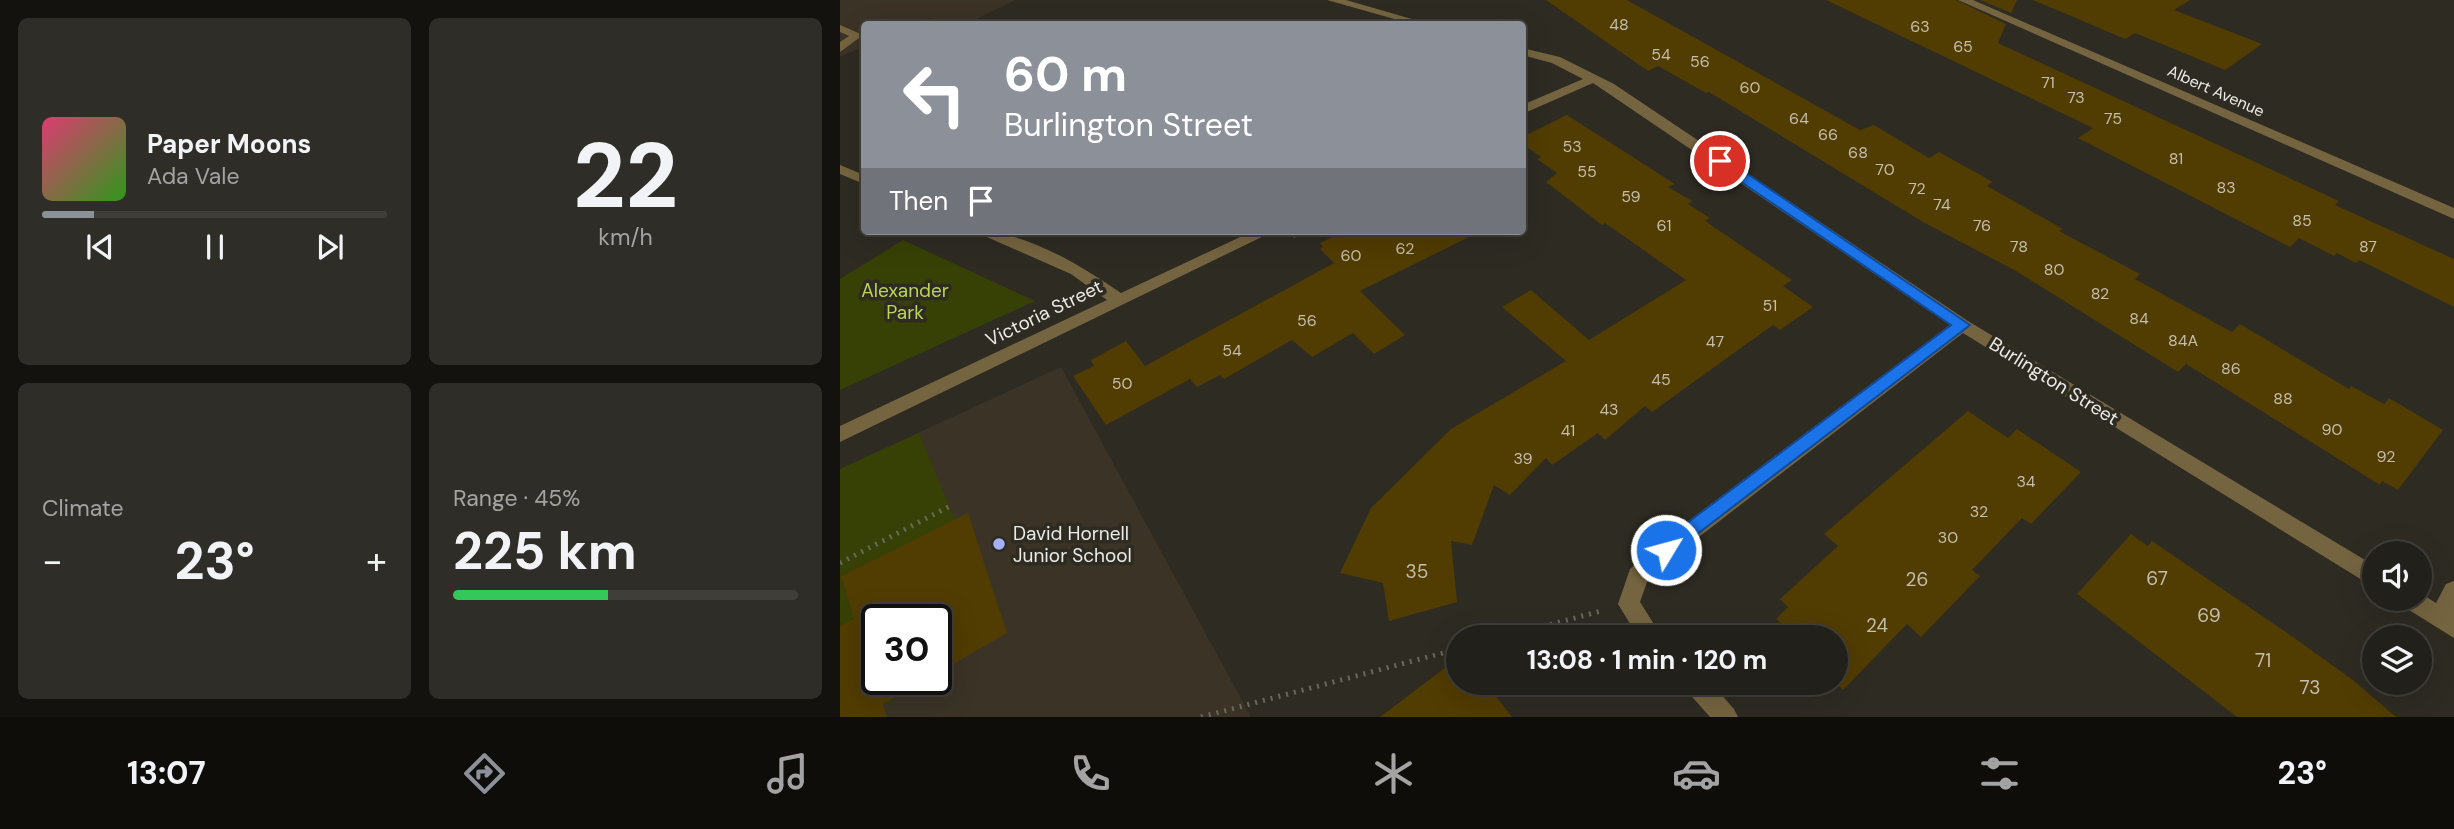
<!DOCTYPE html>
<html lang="en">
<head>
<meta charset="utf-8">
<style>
  :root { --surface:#22201a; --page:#2e2d27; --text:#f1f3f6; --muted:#a2a3a2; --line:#3f3e39; --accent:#8c9099 }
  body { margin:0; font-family:"DM Sans",sans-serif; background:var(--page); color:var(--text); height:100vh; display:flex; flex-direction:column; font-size:26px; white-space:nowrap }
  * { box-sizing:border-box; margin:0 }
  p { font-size:23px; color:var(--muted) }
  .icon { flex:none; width:38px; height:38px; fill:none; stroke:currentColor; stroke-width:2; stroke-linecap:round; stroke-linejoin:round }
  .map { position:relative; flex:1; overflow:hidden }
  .drawer { display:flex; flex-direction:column; gap:18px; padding:18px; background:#13120e; width:840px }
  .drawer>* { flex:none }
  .guide { position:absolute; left:21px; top:21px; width:665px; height:214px; border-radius:7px; box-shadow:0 7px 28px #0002,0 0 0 2px var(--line); background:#8c9099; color:#fff; overflow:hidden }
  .tools { position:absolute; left:1522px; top:541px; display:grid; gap:14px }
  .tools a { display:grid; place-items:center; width:70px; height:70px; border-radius:50%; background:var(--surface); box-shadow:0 7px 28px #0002,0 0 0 2px var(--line); font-size:35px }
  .speed { position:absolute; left:21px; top:604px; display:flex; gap:14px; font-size:35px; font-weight:700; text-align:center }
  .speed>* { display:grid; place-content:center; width:91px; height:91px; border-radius:50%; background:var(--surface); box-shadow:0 7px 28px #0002,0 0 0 2px var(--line); line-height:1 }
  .speed .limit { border:4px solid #111; border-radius:10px; background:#fff; color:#111 }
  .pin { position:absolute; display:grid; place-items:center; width:60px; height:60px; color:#fff; margin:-30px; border:4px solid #fff; border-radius:50%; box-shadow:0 2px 7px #0007 }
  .me { position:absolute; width:77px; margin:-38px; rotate:53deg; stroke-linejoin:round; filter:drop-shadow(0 0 5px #0008) }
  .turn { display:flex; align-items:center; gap:24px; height:147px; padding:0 28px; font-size:32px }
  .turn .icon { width:91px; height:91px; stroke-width:2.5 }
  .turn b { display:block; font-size:49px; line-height:60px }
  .then { display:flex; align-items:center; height:66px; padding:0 28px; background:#0003; gap:14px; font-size:26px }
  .big { font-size:52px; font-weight:700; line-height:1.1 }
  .drawer .widget { flex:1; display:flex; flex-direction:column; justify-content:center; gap:10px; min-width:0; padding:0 24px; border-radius:10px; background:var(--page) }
  .drawer .dial { align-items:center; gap:0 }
  .dial b { font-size:91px; line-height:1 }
  .song { display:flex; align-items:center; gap:21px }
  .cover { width:84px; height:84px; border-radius:10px; background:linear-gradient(135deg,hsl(340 70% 55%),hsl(110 70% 35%)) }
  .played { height:7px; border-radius:4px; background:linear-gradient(90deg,var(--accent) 15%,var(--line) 15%) }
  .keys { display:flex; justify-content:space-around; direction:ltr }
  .heat { display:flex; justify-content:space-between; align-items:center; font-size:38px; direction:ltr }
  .charge { height:10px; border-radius:5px; background:linear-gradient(90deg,#34c759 45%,var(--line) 0) }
  .drawer .tiles { flex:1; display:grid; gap:18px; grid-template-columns:repeat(2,1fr) }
  .trip { position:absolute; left:606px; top:625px; width:402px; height:70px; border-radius:35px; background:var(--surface); box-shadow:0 7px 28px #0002,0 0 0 2px var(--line); font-weight:700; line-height:70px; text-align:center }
  .tab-bar { display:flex; height:112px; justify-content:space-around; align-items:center; background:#0e0d0a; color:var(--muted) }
  .tab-bar .icon { width:49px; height:49px }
  .tab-bar .on { color:var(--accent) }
  .tab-bar b { font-size:32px; color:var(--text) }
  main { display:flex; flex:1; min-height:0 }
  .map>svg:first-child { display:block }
  .built { fill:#3a3326; fill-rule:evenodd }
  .green { fill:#374105 }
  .building { fill:#513c01 }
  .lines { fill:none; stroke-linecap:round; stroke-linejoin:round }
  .path-far1 { stroke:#6a6760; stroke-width:4.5; stroke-dasharray:2 5; stroke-linecap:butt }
  .path { stroke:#6a6760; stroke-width:5; stroke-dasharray:2 6; stroke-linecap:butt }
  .lane { fill:#756440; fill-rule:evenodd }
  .street { fill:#756440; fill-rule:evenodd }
  .route { fill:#1a73e8; stroke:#114b97; stroke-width:2 }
  .poi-dot { fill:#a5b1fc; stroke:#2e2b23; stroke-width:2.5 }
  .labels { text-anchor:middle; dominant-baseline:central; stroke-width:7; stroke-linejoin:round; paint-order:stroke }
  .number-label { font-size:16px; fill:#c5beac }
  .far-street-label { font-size:16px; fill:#eceae5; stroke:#2e2b23 }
  .park-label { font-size:19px; fill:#bcd555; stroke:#2e2b23 }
  .street-label { font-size:19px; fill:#eceae5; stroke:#2e2b23 }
  .poi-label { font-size:19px; fill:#eceae5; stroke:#2e2b23; text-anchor:start }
  .near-number-label { font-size:19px; fill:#c5beac }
</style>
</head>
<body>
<main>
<section class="drawer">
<div class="tiles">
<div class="widget">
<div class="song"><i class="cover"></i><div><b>Paper Moons</b><p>Ada Vale</p></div></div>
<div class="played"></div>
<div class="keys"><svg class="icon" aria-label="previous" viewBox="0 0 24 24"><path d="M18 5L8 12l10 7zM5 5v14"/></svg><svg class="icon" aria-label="pause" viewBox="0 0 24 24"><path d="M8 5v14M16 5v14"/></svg><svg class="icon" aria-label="next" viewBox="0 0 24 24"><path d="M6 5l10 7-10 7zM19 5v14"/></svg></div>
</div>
<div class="widget dial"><b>22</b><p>km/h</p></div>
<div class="widget"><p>Climate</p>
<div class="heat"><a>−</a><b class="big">23°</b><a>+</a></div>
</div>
<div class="widget"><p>Range · 45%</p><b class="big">225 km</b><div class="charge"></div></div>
</div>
</section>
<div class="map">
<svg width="1614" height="717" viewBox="0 0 1614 717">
  <rect width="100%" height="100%" fill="#2e2b23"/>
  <path class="built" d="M 0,0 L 175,0 L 126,24 L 109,24 L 90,18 L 74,24 L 24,24 L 24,46 L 0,57 Z
    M 221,367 L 411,717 L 0,717 L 0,469 ZM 37,620 L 96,620 L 96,679 L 37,679 Z"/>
  <path class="green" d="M 63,240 L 195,301 L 0,390 L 0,279 Z
    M 79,433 L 115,520 L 1,576 L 14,619 L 0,626 L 0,469 Z"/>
  <path class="building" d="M 706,0 L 787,0 L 1020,130 L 1034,125 L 1089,158 L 1099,152 L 1153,182 L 1147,186 L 1223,229 L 1219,231 L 1300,274 L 1295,279 L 1392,332 L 1400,324 L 1509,389 L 1511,386 L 1544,404 L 1549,398 L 1603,430 L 1558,490 L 1542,481 L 1540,485 L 1346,364 L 1338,372 L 1176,271 L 1083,222 L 869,92 L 866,93 L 818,66 L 808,71 Z
    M 986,0 L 1116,0 L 1166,24 L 1158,43 L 1499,201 L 1495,205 L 1614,259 L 1614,307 L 1519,260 L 1516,263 L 1497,253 L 1494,256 L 1459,238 L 1450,247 L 1238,138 L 1253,128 Z
    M 1140,0 L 1177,0 L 1171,13 Z
    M 1193,0 L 1350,0 L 1334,10 L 1422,44 L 1385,70 L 1295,33 L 1285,39 Z
    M 727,115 L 835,184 L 828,187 L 852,201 L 848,204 L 870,218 L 865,221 L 952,280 L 943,286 L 973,307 L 940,330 L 933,325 L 812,412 L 805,406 L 765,440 L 758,433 L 712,465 L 706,458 L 670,495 L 654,485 L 632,545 L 611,541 L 617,602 L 549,621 L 543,583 L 500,573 L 531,508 L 611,429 L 726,361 L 662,307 L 691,290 L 749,340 L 846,280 L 765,223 L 762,225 L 706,182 L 717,173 L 697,159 L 701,157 L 682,144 L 682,137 Z
    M 505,231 L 641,231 L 520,291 L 565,335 L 534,354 L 513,333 L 472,357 L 452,340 L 384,379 L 380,375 L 357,387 L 350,379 L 266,425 L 233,376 L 254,366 L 251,360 L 286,341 L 305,366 L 494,263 L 480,249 L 483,247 L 480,243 Z
    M 1128,411 L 1168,438 L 1177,429 L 1241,472 L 1191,524 L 1182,518 L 1132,570 L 1140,576 L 1081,637 L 1067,624 L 1003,690 L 995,682 L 996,637 L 947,637 L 936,626 L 940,622 L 936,619 L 948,607 L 940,599 L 998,546 L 984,534 Z
    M 128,513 L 167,633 L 96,674 L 96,620 L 37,620 L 37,679 L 87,679 L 43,704 L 47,717 L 0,717 L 0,626 L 14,619 L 1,576 Z
    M 1291,534 L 1308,546 L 1312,541 L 1453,637 L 1513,680 L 1556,717 L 1397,717 L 1237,594 Z
    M 606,667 L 617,682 L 645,682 L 672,717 L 540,717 Z"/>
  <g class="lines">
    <path class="path-far1" d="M 453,236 L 463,231"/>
    <path class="path" d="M 0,563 L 110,506
      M 664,637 L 761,611
      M 361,717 L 618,649"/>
    <path class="lane" d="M 0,25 L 23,35 L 0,52 L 0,42 L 9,36 L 0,32 Z"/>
    <path class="street" d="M 487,0 L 506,0 L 589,24 L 572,24 Z
      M 1118,0 L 1133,0 L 1614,208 L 1614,219 Z
      M 682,48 L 720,57 L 774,84 L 1128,321 L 1535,566 L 1535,588 L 1123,333 L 833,557 L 807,582 L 800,602 L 822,637 L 798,637 L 778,604 L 790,569 L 819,543 L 1110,325 L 753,83 L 682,114 L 682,105 L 743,79 L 712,63 L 682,55 Z
      M 0,165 L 24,175 L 24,184 L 0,174 Z
      M 137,231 C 185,231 242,266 281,293 L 413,231 L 434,231 L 0,442 L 0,426 L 267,300 L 231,274 L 140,234 Z
      M 1614,581 L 1614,638 L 1561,605 L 1558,598 L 1580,598 L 1580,593 L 1596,603 L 1606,584 Z
      M 843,682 L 870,682 L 894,709 L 898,717 L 870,717 L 846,690 Z"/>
  </g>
  <path class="route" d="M 875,158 L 884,158 L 1130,325 L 826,558 L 819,556 L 816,550 L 819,544 L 1111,325 L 875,164 Z"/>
  <circle class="poi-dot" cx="159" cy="544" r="7"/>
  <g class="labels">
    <g class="number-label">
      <text x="779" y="24">48</text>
      <text x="1080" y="26">63</text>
      <text x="1123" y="46">65</text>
      <text x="821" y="54">54</text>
      <text x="860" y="61">56</text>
      <text x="1208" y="82">71</text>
      <text x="910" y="87">60</text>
      <text x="1236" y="97">73</text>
      <text x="959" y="118">64</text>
      <text x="1273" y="118">75</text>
      <text x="988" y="134">66</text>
      <text x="732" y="146">53</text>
      <text x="1018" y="152">68</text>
      <text x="1336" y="158">81</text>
      <text x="1045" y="169">70</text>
      <text x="747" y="171">55</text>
      <text x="1386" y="187">83</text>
      <text x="1077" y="188">72</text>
      <text x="791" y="196">59</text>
      <text x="1102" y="204">74</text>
      <text x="1462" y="220">85</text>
      <text x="824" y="225">61</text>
      <text x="1142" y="225">76</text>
      <text x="1179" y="246">78</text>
      <text x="1528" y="246">87</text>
      <text x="565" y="248">62</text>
      <text x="511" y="255">60</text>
      <text x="1214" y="269">80</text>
      <text x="1260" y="293">82</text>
      <text x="930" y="305">51</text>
      <text x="1299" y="318">84</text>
      <text x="467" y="320">56</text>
      <text x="1343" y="340">84A</text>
      <text x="875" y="341">47</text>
      <text x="392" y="350">54</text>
      <text x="1391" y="368">86</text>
      <text x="821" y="379">45</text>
      <text x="282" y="383">50</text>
      <text x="1443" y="398">88</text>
      <text x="769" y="409">43</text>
      <text x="1492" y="429">90</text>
      <text x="728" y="430">41</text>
      <text x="1546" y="456">92</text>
      <text x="683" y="458">39</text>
      <text x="1186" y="481">34</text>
      <text x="1139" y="511">32</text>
      <text x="1108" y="537">30</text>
    </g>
    <g class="far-street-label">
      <text transform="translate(1376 91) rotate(24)">Albert Avenue</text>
    </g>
    <g class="park-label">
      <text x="65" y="290">Alexander<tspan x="65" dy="22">Park</tspan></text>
    </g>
    <g class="street-label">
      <text transform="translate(204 313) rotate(-26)">Victoria Street</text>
      <text transform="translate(1214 381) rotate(32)">Burlington Street</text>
    </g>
    <g class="poi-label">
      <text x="173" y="533">David Hornell<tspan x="173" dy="22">Junior School</tspan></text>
    </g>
    <g class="near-number-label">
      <text x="577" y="571">35</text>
      <text x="1317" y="578">67</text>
      <text x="1077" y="579">26</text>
      <text x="1369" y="615">69</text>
      <text x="1037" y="625">24</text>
      <text x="1423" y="660">71</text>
      <text x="1470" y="687">73</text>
    </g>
  </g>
</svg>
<div class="tools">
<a><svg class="icon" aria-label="sound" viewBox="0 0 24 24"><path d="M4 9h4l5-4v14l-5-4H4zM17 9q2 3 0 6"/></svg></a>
<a><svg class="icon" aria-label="layers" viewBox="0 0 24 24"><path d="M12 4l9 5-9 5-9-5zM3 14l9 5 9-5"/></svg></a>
</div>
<div class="speed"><div class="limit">30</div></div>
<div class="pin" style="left:880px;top:161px;background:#d93025"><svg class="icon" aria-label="arrive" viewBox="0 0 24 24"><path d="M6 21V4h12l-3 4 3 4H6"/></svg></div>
<svg class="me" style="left:826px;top:550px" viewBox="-20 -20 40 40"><circle r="17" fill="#1a73e8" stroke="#fff" stroke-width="3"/><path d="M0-11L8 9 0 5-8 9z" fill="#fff"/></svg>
<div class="trip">13:08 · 1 min · 120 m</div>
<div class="guide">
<div class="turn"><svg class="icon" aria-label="left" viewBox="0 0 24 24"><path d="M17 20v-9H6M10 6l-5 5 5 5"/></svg><div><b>60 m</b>Burlington Street</div></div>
<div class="then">Then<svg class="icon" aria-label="arrive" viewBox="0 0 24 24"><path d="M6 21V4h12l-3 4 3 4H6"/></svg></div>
</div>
</div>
</main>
<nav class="tab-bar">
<b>13:07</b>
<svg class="icon on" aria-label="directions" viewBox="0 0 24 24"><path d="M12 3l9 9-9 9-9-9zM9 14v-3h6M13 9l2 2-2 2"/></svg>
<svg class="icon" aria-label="music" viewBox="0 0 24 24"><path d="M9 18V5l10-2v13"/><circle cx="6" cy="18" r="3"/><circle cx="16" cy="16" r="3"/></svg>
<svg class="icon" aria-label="phone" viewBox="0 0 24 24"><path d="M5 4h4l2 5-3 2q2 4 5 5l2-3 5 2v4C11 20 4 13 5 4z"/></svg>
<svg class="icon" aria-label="climate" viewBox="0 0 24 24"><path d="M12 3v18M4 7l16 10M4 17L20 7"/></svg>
<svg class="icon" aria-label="car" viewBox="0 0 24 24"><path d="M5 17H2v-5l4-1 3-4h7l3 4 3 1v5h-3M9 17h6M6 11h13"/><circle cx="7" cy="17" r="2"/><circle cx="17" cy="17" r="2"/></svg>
<svg class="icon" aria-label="filters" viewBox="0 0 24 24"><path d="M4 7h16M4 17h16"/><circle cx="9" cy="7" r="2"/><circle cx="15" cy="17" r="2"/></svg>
<b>23°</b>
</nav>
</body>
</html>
